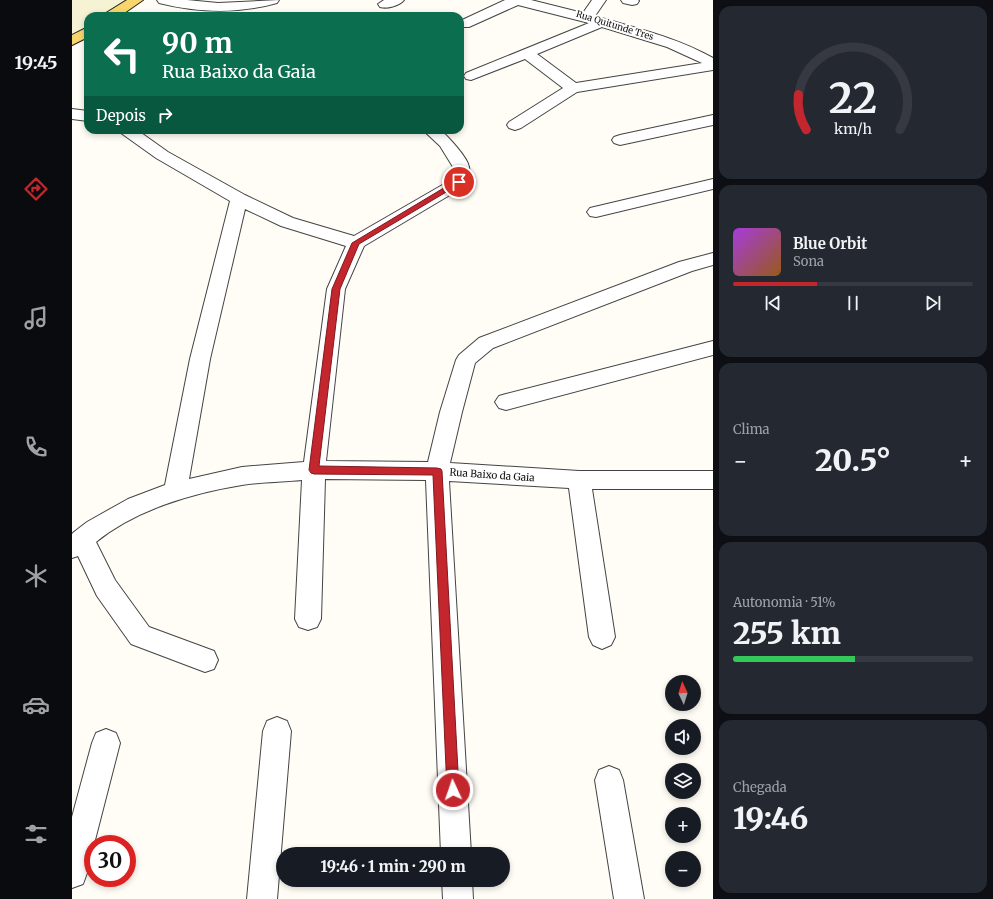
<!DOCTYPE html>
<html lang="pt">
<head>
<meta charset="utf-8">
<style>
  :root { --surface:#171b24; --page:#242831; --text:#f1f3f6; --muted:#9ea1a6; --line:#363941; --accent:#c4262e }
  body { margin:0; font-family:Merriweather,serif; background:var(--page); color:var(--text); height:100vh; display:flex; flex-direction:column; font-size:15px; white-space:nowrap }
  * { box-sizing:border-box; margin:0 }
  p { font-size:13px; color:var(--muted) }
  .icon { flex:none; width:22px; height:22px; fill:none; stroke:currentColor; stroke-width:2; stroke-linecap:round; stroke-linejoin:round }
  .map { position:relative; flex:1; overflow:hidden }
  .panel { display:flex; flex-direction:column; gap:6px; padding:6px; background:#0d0f14; width:280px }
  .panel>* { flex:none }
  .banner { position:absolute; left:12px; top:12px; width:380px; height:122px; border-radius:12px; box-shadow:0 2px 6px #0003; background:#0b6e4f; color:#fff; overflow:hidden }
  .needle { width:26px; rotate:356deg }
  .buttons { position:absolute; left:593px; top:675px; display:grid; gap:8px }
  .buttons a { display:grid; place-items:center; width:36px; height:36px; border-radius:50%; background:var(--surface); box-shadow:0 2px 6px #0003; font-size:20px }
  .speed { position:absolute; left:12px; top:835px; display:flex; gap:8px; font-size:20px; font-weight:700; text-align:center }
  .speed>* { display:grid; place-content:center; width:52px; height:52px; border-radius:50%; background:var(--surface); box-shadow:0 2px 6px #0003; line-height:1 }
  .speed .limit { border:6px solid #d22; background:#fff; color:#111 }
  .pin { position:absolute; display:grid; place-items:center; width:34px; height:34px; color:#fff; margin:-17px; border:2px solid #fff; border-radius:50%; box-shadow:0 1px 4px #0007 }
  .me { position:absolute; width:44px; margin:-22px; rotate:357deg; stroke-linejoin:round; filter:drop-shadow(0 0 3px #0008) }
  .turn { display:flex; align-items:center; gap:14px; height:84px; padding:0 12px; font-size:18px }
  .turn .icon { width:52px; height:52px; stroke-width:2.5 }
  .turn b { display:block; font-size:28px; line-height:34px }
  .then { display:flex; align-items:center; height:38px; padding:0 12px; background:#0003; gap:8px; font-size:15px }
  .big { font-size:30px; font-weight:800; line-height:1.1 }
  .panel .widget { flex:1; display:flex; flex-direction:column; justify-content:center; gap:6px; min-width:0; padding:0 14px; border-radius:12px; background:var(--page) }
  .panel .dial { align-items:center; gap:0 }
  .dial svg { height:104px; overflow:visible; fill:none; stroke:var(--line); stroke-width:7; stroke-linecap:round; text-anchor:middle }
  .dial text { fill:var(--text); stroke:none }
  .song { display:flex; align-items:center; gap:12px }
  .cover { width:48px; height:48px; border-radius:6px; background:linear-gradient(135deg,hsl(280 70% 55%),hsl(30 70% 35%)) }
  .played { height:4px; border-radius:2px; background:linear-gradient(90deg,var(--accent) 35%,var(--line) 35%) }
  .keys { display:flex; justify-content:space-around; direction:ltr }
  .heat { display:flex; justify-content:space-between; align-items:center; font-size:22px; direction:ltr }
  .charge { height:6px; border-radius:3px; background:linear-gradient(90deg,#34c759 51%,var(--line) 0) }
  .trip { position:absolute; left:204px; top:847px; width:234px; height:40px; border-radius:20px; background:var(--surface); box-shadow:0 2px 6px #0003; font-weight:800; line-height:40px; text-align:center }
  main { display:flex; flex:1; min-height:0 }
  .tab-bar { display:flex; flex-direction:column; width:72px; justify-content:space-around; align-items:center; background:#090b0e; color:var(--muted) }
  .tab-bar .icon { width:28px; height:28px }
  .tab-bar .selected { color:var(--accent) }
  .tab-bar b { font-size:18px; color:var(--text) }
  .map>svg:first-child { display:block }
  .farmland { fill:#f6f3d4 }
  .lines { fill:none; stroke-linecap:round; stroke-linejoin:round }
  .minor-casing { stroke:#444; stroke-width:2 }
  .major-casing { stroke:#222; stroke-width:2 }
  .minor { fill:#fff; fill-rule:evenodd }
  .major { fill:#f9d66b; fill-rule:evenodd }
  .route { fill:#c4262e; stroke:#7f191e }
  .labels { text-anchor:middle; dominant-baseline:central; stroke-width:4; stroke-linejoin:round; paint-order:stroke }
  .far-street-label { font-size:9px; fill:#111; stroke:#fff }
  .street-label { font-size:10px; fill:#111; stroke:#fff }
</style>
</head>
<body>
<main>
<nav class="tab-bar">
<b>19:45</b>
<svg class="icon selected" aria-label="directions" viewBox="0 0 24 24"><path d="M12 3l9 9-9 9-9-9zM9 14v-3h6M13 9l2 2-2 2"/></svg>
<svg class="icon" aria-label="music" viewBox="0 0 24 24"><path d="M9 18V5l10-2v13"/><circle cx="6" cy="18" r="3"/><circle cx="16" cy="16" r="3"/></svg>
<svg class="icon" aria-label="phone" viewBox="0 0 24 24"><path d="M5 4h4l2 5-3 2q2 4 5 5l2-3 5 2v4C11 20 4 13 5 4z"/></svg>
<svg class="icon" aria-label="climate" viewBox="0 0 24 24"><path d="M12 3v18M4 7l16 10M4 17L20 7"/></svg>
<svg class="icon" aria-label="car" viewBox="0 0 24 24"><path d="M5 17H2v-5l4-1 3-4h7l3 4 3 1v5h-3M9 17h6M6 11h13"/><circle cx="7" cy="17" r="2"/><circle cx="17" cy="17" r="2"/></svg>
<svg class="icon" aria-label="filters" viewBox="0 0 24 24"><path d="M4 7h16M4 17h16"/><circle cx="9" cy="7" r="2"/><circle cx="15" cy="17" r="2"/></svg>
</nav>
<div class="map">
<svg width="641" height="899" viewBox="0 0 641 899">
  <rect width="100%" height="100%" fill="#fffdf5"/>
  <path class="farmland" d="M 0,0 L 64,0 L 39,16 L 16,16 L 16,31 L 0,41 Z"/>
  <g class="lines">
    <g class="minor-casing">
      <path id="minor" d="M 85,0 L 115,0 L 146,3 L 207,0 L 205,3 C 166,14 127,13 87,3 Z
        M 312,0 L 332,0 C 327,6 315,9 308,7 L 306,4 Z
        M 433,0 L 459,0 L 511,13 L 520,0 L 534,0 L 523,16 C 563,28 604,37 641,58 L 641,70 L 505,92 L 449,128 L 443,130 L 437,128 L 435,125 L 437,122 L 491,88 L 453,59 L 399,80 L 394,79 L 392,76 L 394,73 L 517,23 L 446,5 L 397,27 L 388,27 L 388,21 ZM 530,27 L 595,47 L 630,63 L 504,83 L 465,54 Z
        M 549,0 L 566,0 L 567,1 L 565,4 L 560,5 L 551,3 Z
        M 0,109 L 16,111 L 16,121 L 0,119 Z
        M 641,115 L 641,125 L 548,145 L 542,143 L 540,140 L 542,137 L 548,135 Z
        M 47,130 L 65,130 L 96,152 L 173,195 L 221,218 L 282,236 L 379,180 L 381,167 L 368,146 L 351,130 L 368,130 C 376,136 396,158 397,167 C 398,173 396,181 393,186 L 292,246 L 273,289 L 254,461 L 356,462 L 368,412 L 384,360 L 387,355 L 407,338 L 607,262 L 641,253 L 641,265 L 620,271 L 421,348 L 403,363 L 390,412 L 378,463 L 507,471 L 641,471 L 641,489 L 520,489 L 543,637 L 539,645 L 530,649 L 521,645 L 517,637 L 497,488 L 377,481 L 399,854 L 369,854 L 354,480 L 253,479 L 249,619 L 245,627 L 236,630 L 227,627 L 223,619 L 230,480 C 210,482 189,482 170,485 C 120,493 63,510 24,542 L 43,580 L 77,627 L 142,651 L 146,660 L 142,669 L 133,672 L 59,644 L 25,596 L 6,556 L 0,558 L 0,534 L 2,532 L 15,522 L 56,499 L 93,485 L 118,359 L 158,201 L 84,158 L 49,133 ZM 173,209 L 209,226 L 274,246 L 255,289 L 232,462 L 170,467 L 117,479 L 138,359 Z
        M 641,179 L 641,189 L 524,217 L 518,216 L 515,212 L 518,208 Z
        M 641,341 L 641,355 L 434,410 L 427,408 L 423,402 L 427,396 L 434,394 Z
        M 205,717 L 215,721 L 219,731 L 205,899 L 175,899 L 191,731 L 195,721 Z
        M 34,729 L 44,733 L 48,743 L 22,844 L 21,844 L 15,873 L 11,884 L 0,888 L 0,817 L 20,743 L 24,733 Z
        M 537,766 L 547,770 L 551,780 L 572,899 L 542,899 L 523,780 L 527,770 Z
        M 370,880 L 400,880 L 401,899 L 371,899 Z"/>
    </g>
    <g class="major-casing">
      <path id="major" d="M 55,0 L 71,0 L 48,16 L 32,16 L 34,13 Z
        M 16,27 L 16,37 L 0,45 L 0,35 Z"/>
    </g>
    <use href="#minor" class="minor"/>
    <use href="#major" class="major"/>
  </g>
  <path class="route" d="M 385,180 L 391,182 L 287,244 L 268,289 L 247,466 L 365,468 L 369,469 L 370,471 L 387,790 L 385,794 L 381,796 L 377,794 L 375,790 L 361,475 L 242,474 L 239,473 L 237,470 L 260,289 L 280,243 Z"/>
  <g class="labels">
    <g class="far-street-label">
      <text transform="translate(543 25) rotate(17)">Rua Quitunde Tres</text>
    </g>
    <g class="street-label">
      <text transform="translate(420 475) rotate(4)">Rua Baixo da Gaia</text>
    </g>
  </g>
</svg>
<div class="buttons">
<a><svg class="needle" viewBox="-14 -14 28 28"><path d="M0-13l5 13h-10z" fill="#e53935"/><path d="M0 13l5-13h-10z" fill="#9ea1a6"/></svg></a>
<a><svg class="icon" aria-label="sound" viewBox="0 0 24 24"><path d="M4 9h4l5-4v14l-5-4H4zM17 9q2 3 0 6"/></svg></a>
<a><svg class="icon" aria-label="layers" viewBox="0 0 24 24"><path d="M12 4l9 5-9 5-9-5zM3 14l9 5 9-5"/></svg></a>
<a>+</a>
<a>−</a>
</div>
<div class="speed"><div class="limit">30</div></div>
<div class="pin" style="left:387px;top:182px;background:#d93025"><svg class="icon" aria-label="arrive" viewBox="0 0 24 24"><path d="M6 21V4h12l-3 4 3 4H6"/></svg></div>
<svg class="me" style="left:381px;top:790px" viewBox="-20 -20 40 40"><circle r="17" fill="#c4262e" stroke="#fff" stroke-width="3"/><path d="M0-11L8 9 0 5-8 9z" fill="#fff"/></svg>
<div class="trip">19:46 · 1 min · 290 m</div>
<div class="banner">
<div class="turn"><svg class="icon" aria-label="left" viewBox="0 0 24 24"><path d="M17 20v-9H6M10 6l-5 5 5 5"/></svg><div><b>90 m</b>Rua Baixo da Gaia</div></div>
<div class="then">Depois<svg class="icon" aria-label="right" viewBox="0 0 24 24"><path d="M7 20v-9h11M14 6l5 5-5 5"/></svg></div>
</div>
</div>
<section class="panel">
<div class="widget dial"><svg viewBox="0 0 100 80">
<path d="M14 69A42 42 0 1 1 86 69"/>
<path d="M14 69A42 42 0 0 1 8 42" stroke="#c4262e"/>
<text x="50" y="56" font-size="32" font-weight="700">22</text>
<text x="50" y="72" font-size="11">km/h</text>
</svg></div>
<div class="widget">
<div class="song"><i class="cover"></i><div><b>Blue Orbit</b><p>Sona</p></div></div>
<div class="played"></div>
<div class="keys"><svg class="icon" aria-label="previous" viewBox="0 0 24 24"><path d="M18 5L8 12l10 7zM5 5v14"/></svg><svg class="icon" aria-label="pause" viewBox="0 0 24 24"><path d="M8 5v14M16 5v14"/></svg><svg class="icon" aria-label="next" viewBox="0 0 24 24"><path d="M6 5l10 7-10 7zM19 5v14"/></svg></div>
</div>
<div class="widget"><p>Clima</p>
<div class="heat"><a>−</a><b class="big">20.5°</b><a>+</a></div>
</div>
<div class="widget"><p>Autonomia · 51%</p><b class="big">255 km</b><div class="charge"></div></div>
<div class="widget"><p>Chegada</p><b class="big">19:46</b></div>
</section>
</main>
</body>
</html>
